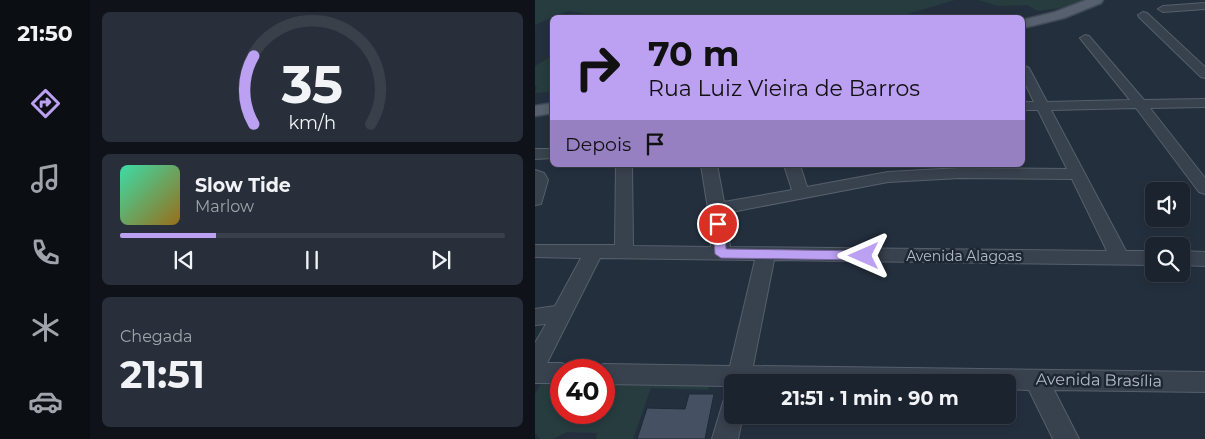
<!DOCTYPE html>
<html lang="pt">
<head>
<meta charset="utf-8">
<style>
  :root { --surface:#1b232e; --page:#282f3a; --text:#f1f3f6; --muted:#a0a4aa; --line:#39404a; --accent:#bca0f2 }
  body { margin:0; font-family:Montserrat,sans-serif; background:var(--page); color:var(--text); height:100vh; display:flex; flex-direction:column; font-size:19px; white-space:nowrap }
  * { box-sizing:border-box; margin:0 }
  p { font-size:16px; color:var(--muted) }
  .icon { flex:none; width:28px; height:28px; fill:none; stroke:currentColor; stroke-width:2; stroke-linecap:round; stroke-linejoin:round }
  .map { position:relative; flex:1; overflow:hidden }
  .details { display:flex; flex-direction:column; gap:12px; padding:12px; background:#0f1319; width:445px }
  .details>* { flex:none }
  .top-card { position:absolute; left:15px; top:15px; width:475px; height:152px; border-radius:8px; box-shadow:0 2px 8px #0003,0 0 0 1px var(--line); background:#bca0f2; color:#111; overflow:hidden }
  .buttons { position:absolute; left:610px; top:182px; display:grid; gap:10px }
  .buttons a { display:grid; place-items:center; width:45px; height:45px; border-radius:8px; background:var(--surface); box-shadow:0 2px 8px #0003,0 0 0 1px var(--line); font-size:25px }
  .speed { position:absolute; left:15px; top:359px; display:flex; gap:10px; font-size:25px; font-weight:700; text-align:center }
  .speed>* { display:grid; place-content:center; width:65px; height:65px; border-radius:50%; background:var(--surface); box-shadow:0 2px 8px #0003,0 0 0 1px var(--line); line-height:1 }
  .speed .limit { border:8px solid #d22; background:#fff; color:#111 }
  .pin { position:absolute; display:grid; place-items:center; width:42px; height:42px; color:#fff; margin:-21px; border:2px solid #fff; border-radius:50%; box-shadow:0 1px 5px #0007 }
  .me { position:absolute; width:55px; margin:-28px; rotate:270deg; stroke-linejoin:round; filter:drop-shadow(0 0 4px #0008) }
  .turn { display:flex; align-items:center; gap:18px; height:105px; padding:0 15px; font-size:22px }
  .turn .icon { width:65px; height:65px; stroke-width:2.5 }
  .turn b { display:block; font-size:35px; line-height:42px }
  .then { display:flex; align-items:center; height:48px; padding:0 15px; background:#0003; gap:10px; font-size:19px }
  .big { font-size:38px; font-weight:700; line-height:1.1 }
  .details .widget { flex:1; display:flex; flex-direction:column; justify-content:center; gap:8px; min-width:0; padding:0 18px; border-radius:8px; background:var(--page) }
  .details .dial { align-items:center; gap:0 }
  .dial svg { height:130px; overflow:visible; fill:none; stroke:var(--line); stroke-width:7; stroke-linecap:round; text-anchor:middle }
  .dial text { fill:var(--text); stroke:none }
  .song { display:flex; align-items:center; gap:15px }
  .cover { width:60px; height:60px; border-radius:8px; background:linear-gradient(135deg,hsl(160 70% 55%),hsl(40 70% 35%)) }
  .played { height:5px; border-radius:2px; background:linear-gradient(90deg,var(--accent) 25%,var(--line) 25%) }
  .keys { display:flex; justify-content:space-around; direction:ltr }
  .trip { position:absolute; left:189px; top:374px; width:292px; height:50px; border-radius:8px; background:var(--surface); box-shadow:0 2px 8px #0003,0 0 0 1px var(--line); font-weight:700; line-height:50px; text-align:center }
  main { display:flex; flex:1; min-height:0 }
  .tabs { display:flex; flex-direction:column; width:90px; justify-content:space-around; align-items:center; background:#0b0e12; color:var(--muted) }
  .tabs .icon { width:35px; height:35px }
  .tabs .on { color:var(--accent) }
  .tabs b { font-size:22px; color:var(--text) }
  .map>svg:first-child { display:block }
  .green { fill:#263c3f }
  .building { fill:#455162; stroke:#1f2835 }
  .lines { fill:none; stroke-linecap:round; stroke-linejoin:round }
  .minor-casing { stroke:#565f6c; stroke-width:2 }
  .major-casing { stroke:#414a57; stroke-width:3 }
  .minor { fill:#38414e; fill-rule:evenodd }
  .major { fill:#56606e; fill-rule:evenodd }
  .route { fill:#bca0f2; stroke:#7a689d }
  .labels { text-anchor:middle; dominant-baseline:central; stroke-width:5; stroke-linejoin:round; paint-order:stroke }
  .street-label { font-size:14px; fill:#b4bcc9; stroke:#1d2633 }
  .near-street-label { font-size:16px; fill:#b4bcc9; stroke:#1d2633 }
</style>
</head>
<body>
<main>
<nav class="tabs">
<b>21:50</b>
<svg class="icon on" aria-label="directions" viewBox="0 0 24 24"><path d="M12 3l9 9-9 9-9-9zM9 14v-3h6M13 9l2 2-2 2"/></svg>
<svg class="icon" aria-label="music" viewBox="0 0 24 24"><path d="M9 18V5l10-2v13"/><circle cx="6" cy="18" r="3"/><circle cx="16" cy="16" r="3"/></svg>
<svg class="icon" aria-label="phone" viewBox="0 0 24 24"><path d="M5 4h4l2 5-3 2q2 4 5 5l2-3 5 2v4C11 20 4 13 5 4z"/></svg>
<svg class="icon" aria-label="climate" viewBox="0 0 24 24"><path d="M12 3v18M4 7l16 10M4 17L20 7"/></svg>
<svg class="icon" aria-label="car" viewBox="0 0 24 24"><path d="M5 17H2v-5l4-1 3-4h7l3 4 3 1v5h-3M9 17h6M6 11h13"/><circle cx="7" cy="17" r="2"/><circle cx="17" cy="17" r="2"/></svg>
</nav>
<section class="details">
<div class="widget dial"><svg viewBox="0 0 100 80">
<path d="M14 69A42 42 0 1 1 86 69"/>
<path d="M14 69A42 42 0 0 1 14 27" stroke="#bca0f2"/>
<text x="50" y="56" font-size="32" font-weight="700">35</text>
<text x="50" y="72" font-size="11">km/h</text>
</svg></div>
<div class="widget">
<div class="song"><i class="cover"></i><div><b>Slow Tide</b><p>Marlow</p></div></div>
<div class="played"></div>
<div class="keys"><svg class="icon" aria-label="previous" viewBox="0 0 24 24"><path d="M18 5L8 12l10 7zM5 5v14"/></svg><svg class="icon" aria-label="pause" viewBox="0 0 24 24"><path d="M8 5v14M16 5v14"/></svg><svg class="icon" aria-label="next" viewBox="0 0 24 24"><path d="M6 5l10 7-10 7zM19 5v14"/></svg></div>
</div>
<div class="widget"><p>Chegada</p><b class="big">21:51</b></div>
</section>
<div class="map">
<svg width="670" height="439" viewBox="0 0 670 439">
  <rect width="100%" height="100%" fill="#242f3e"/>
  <path class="green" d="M 0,0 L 420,0 L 369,15 L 366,17 L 59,18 L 59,15 L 33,11 L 0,25 Z
    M 443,0 L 550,0 L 532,7 L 503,11 L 492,5 L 463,6 Z
    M 17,56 L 17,92 L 0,93 L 2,87 L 0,86 L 0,66 Z
    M 9,379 L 26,379 L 26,412 L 69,412 L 69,379 L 175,382 L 173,390 L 116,388 L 98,439 L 61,439 L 62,433 L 32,432 L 18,439 L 5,439 L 0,433 L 0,394 Z"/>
  <path class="building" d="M 154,394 L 179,394 L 170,439 L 102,439 L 112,408 L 150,409 Z"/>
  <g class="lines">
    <g class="minor-casing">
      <path id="minor" d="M 670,3 L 670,9 L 628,12 L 623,9 L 628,6 Z
        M 608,12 L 612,13 L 670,67 L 670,78 L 666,77 L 604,17 L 603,15 Z
        M 550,35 L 554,36 L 609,100 L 670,99 L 670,107 L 615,108 L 670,178 L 670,194 L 664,192 L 601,108 L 516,110 L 591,251 L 619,251 L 619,265 L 239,260 L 218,366 L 670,372 L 670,392 L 519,390 L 544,439 L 518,439 L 494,390 L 472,389 L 472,382 L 198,382 L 198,390 L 193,386 L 69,384 L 69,370 L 59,370 L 61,367 L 69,364 L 195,366 L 220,260 L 65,258 L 12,363 L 26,363 L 34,366 L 36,370 L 26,370 L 26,383 L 0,383 L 0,343 L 11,324 L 0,325 L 0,309 L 20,306 L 46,258 L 0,257 L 0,245 L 80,245 L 81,165 L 97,165 L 98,246 L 176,247 L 173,209 L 166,165 L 182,165 L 189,202 L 257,190 L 249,165 L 265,165 L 272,187 L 353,172 L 425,168 L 532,169 L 503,110 L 488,110 L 488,102 L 499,102 L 488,79 L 488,65 L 494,68 L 512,102 L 595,100 L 545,38 ZM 425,178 L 537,179 L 572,251 L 195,247 L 191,213 L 353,182 Z
        M 0,149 L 18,149 L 18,158 L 0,159 Z
        M 0,170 L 9,173 L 13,180 L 6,204 L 0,205 Z
        M 646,251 L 670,252 L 670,266 L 646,265 Z
        M 198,396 L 198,415 L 208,415 L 203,439 L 177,439 L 189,399 Z"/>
    </g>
    <g class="major-casing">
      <path id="major" d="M 551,0 L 568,0 L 566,3 L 529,18 L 488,28 L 488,20 L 520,12 Z
        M 18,103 L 18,113 L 0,116 L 0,106 Z"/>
    </g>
    <use href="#minor" class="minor"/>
    <use href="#major" class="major"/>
  </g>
  <path class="route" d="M 183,220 L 189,224 L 191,249 L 329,251 L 335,256 L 329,260 L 186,258 L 180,254 L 178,224 Z"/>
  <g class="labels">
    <g class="street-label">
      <text x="429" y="256">Avenida Alagoas</text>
    </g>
    <g class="near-street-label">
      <text transform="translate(564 380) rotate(1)">Avenida Brasília</text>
    </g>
  </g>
</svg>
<div class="buttons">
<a><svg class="icon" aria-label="sound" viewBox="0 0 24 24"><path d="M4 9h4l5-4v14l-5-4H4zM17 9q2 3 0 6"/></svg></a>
<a><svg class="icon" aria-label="search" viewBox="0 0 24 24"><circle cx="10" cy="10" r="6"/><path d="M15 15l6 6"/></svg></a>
</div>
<div class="speed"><div class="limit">40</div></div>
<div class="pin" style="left:183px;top:224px;background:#d93025"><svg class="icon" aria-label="arrive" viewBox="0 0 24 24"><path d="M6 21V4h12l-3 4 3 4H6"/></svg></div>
<svg class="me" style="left:329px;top:256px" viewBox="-20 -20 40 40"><path d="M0-17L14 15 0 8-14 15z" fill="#bca0f2" stroke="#fff" stroke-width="4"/></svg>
<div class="trip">21:51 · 1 min · 90 m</div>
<div class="top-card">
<div class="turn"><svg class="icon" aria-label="right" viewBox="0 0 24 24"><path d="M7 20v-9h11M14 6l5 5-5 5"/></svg><div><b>70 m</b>Rua Luiz Vieira de Barros</div></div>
<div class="then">Depois<svg class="icon" aria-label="arrive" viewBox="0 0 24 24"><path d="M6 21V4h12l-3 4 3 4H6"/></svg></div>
</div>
</div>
</main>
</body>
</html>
